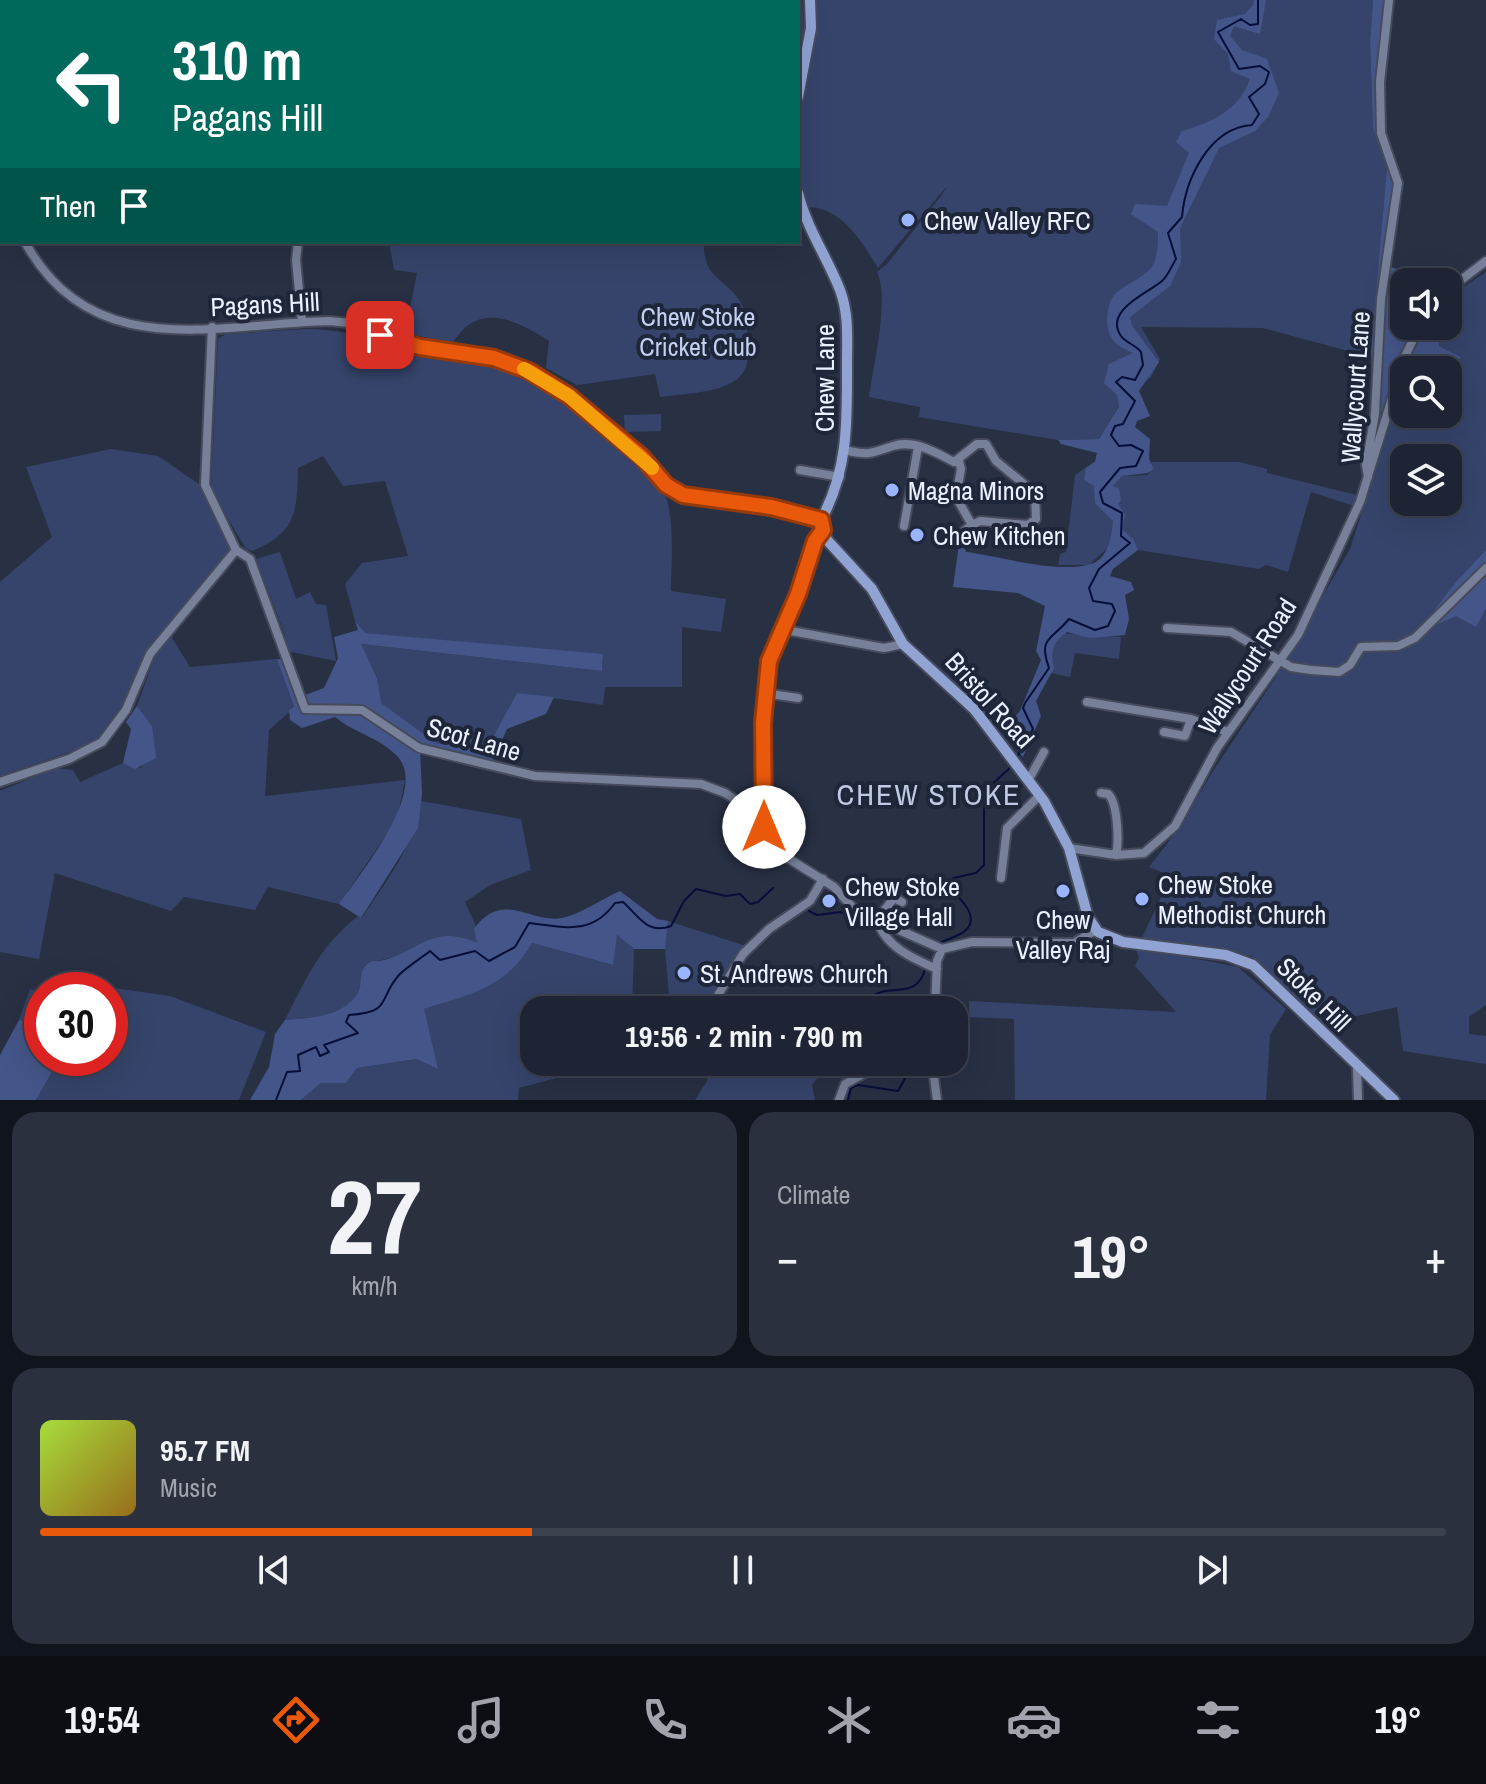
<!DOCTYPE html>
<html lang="en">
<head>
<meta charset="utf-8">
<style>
  :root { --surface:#1e2433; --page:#2b303f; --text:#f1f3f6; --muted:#a1a4ac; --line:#3c414e; --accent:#ea580c }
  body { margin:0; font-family:"Archivo Narrow",sans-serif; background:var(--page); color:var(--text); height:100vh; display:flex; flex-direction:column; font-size:30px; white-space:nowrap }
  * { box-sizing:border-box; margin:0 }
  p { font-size:26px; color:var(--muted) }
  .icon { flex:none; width:44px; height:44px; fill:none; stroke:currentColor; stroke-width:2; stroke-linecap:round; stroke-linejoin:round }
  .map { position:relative; height:1100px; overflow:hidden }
  .sheet { display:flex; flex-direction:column; gap:12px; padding:12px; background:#10141c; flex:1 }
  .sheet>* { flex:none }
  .banner { position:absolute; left:0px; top:0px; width:800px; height:244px; box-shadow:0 8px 32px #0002,0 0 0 2px var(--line); background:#00695c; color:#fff; overflow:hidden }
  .controls { position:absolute; left:1390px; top:268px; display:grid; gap:16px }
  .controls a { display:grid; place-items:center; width:72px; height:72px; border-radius:16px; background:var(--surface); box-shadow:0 8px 32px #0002,0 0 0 2px var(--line); font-size:40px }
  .speed { position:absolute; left:24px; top:972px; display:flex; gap:16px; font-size:40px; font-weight:700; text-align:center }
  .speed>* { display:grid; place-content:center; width:104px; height:104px; border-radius:50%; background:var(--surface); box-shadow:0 8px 32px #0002,0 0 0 2px var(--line); line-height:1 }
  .speed .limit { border:12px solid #d22; background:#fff; color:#111 }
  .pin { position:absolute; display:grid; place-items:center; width:68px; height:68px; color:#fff; margin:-34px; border-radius:16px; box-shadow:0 4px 12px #0006 }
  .me { position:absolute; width:88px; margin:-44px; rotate:0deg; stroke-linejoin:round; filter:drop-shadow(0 0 6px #0008) }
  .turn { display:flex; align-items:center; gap:28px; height:168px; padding:0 40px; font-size:36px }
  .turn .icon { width:104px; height:104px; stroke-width:2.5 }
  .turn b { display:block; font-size:56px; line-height:68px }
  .then { display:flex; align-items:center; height:76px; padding:0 40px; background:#0003; gap:16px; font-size:30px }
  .big { font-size:60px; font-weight:700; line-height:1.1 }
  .sheet .widget { flex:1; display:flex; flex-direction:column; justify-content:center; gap:12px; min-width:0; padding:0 28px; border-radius:24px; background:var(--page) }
  .sheet .dial { align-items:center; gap:0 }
  .dial b { font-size:104px; line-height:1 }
  .song { display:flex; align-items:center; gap:24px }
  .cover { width:96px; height:96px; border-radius:12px; background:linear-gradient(135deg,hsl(80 70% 55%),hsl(40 70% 35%)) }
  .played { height:8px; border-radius:4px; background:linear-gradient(90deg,var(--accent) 35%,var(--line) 35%) }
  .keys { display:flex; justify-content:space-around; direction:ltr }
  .heat { display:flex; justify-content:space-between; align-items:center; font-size:44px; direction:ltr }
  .sheet .tiles { flex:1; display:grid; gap:12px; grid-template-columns:1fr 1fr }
  .widget:last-child { grid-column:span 2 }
  .trip { position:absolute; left:520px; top:996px; width:448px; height:80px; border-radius:24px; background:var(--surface); box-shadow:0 8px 32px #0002,0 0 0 2px var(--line); font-weight:700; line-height:80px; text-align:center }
  .tabs { display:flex; height:128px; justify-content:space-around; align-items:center; background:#0c0e14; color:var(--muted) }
  .tabs .icon { width:56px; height:56px }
  .tabs .on { color:var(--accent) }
  .tabs b { font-size:36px; color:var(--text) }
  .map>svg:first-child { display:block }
  .green { fill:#36446b; fill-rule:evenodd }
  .forest { fill:#445689 }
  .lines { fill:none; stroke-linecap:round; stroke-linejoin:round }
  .stream { stroke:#060e3a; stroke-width:2 }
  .minor-casing { stroke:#454b5d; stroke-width:12 }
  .major-casing { stroke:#454b5d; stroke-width:14 }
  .minor { stroke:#768098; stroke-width:8 }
  .major { stroke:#90a3d2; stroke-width:10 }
  .route-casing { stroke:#983908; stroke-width:20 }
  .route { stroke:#ea580c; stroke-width:14 }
  .slow { stroke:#f59e0b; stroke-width:14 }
  .poi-dot { fill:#9ab5fd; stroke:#1e2639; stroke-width:3 }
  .labels { text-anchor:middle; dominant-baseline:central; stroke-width:8; stroke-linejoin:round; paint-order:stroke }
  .poi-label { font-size:26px; fill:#ebf1ff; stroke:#1e2639; text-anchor:start }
  .street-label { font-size:26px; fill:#ebf1ff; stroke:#1e2639 }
  .park-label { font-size:26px; fill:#c3d0f0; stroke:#1e2639 }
  .quarter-label { font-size:30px; letter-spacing:2px; fill:#bec9e3; stroke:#1e2639 }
</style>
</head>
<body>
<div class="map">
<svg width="1486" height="1100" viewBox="0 0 1486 1100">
  <rect width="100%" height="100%" fill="#283044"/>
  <path class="green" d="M 0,0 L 314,0 L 2,2 L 2,163 Z
    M 364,0 L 802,0 L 804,33 L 798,66 L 798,2 Z
    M 816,0 L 1373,0 L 1370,42 L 1373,128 L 1387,167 L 1371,357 L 1263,328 L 1141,327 L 1160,359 L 1151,377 L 1122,400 L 1099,439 L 1058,440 L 919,417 L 920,407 L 869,397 C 873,366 890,299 877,272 L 887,264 L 941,196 L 947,186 L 878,268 C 861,240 841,207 807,207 C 776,144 819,67 816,0 Z
    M 389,242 L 704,242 C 703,276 720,276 737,297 C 747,310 747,322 747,338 C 747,346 749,355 747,363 C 741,394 686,393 660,397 L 655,374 L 577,385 L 546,368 L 549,341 C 529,328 495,307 470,324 C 463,328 457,337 452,343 L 405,333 L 417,273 L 394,270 Z
    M 1486,272 L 1486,1005 L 1469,1017 L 1469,1034 L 1486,1036 L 1486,1064 L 1403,1051 L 1397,1007 L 1320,1024 L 1252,956 L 1141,940 L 1171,876 L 1149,867 L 1179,828 L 1215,768 L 1274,680 L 1350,549 L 1393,416 L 1401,420 L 1407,414 L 1448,414 L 1448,372 L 1461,357 L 1438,346 L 1441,326 L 1448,326 L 1450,296 ZM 1404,458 L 1448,458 L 1448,502 L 1404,502 Z
    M 307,329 C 353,330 365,340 407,352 C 430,359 455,356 479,362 C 532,373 635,442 662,488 C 676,512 671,564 671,591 L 726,599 L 721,632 L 682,627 L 682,687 L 605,687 L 603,705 L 517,693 L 486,750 L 436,743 L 380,703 L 377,677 L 360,644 L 602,671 L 603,655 L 364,633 L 355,621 L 345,584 L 362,563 L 408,556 L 385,481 L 343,486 L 323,456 L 298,468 C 297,513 296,533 252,551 L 246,549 L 211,490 L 218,339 L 226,334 Z
    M 661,414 L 661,431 L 625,432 L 624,415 Z
    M 111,449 L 158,456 L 199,484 L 231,552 L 145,654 L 130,694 L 95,743 L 0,776 L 0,582 L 52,537 L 26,467 Z
    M 1119,460 L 1108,480 L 1115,516 L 1112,544 L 1089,565 L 1058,565 L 1060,554 L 1066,552 L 1075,475 L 1095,461 Z
    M 1151,462 L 1239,462 L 1267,469 L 1267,473 L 1357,495 L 1354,506 L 1311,492 L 1288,572 L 1266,565 L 1259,569 L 1138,550 L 1134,540 L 1122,529 L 1113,486 L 1122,476 L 1147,475 L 1154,469 Z
    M 280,552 L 296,599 L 310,592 L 316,604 L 326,605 L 336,661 L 286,651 L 285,635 L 256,559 Z
    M 1060,633 L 1121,637 L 1119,659 L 1075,653 L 1070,677 L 1051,673 L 1049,646 Z
    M 171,636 L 190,667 L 277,659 L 294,708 L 269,730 L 265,796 L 405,780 L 397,819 L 339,904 L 268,887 L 255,910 L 184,897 L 171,911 L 55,873 L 39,959 L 0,952 L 0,791 L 56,768 L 73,770 L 80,782 L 123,763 L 141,768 L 152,726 L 137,706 L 155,656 Z
    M 421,801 L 521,819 L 531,870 L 490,885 L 465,902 L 476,926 L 478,943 C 446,947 415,950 386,959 C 380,961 373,960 368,963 C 358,970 364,982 359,992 C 345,1017 309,1018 285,1020 C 307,977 319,947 358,916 L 362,918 C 386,881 415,845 421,801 Z
    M 668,921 L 746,946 C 728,965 725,996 703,1010 C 692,1010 686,999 669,996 L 665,949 Z
    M 617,935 L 634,949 L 632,1010 L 534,1010 L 534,1062 L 612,1063 L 519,1088 L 518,1100 L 301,1100 L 321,1083 L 346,1083 L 357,1068 L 418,1059 L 423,1009 C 464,998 511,981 532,943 L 612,965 Z
    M 1135,947 L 1238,967 L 1286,1009 L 1270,1035 L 1266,1100 L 1015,1100 L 1014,1019 L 969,1017 L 969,1001 L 1176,1012 L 1135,966 L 1139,958 Z
    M 71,982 L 170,996 L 266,1032 L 239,1100 L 36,1100 L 60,1058 L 110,1058 L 110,990 L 61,990 Z
    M 30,989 L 42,992 L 42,1026 L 19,1020 Z
    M 712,1062 L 830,1062 L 812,1085 L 815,1100 L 695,1100 L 707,1081 Z"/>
  <path class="forest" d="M 1254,0 L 1266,0 L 1260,34 L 1234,26 L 1230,36 L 1242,50 L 1267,59 L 1279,93 L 1268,117 L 1255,131 L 1219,148 L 1180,228 L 1181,262 L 1170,286 L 1130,317 L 1132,326 L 1159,362 L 1139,391 L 1150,416 L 1137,421 L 1135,427 L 1150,439 L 1149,459 L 1154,469 L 1148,473 L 1122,476 L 1113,486 L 1119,489 L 1121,500 L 1118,504 L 1125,515 L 1122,529 L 1134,540 L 1138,550 L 1113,569 L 1110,576 L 1131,582 L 1134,590 L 1125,595 L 1129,619 L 1125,635 L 1090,638 L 1067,632 C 1052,642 1050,652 1054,668 L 1036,701 L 1041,716 L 1023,757 L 1015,748 L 1007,725 L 1020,711 L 1041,660 L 1036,651 L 1045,606 L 1018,593 L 953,587 L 959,544 L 964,545 L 966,552 C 995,555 1082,581 1102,557 C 1110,547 1112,533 1113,521 L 1095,503 L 1094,486 L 1084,480 L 1086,468 L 1095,462 L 1097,453 L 1061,444 L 1058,440 L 1099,439 L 1119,406 L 1117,395 L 1104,383 L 1109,364 L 1133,353 C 1127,350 1117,346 1113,340 C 1104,328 1106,303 1116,293 C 1126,284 1142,279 1151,268 C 1158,259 1158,243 1158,232 L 1131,214 L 1135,204 L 1167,206 L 1189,153 L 1176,142 L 1182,131 C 1213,122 1239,110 1250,79 L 1231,71 L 1228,54 L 1214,39 L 1217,20 L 1245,14 L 1253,5 Z
    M 1373,0 L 1392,0 L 1383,82 L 1384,132 L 1402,187 L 1390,267 L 1432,278 L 1433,282 L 1404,282 L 1404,326 L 1441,326 L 1439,346 L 1461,357 L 1448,372 L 1404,370 L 1404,414 L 1407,414 L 1401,420 L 1373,408 L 1371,351 L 1387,167 L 1373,128 L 1370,42 Z
    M 1486,550 L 1486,608 L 1476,627 L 1456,616 L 1416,634 L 1456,582 Z
    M 355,621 L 365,633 L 603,654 L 602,671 L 361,644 L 377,678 L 381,703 L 436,743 L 486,750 L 517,693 L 554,697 L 546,714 L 507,729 L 490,767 L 420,748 L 422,794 L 418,828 L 361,918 L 339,904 C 359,875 430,790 397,756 C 379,737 354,733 335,717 L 302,728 L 290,720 L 289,710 L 294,707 L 277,659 L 287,659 L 305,695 L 324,688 L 338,658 L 334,637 L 358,630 Z
    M 137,706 L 152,726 L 156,758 L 135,769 L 123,763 L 131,729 L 126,722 Z
    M 620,891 L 657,919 L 668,921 L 665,949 L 634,949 L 617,935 L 613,965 L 532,943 C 507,987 470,995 424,1009 L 438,1069 L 417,1059 L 357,1068 L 346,1083 L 321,1083 L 301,1100 L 250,1100 L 269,1067 L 275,1034 L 285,1020 C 310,1018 343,1017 358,993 C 363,984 358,972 367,964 C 373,959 377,962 384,960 C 419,951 433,923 477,943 L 474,929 C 503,889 530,924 562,918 C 581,914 602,899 620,891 Z
    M 19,1020 L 42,1026 L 42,1058 L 60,1058 L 36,1100 L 0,1100 L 0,1055 Z"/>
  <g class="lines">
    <path class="stream" d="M 1017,757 L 1033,729 L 1023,708 L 1025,703 L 1049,668 C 1038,637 1051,641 1069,619 L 1095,630 L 1108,626 L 1115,611 L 1112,604 L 1093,601 L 1089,588 L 1099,569 L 1130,543 L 1121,536 L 1122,513 L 1103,503 L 1100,492 L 1120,468 L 1136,466 L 1143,451 L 1131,445 L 1119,446 L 1111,435 L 1115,426 L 1123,424 L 1135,401 L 1116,382 L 1122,377 L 1135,380 L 1143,365 L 1141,352 C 1136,345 1126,343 1121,336 C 1103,310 1150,292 1162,281 C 1168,276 1172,265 1176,259 L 1168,233 L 1182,217 C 1185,181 1208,128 1252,125 L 1259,114 L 1249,97 L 1265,84 L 1269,72 L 1260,66 L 1239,69 L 1218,32 L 1241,19 L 1250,25 L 1258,24 L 1258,0
      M 809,911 L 817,915 L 841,912 L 875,929
      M 937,945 C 945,939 959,937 966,930 C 981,915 957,896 948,886 L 953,878 L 976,873 L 984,865 L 984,798 L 989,787 L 1012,766
      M 872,1010 L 870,998 C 888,982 917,1001 925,969
      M 276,1100 L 287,1072 L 300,1071 L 298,1055 L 316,1047 L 320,1056 L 329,1052 L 324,1045 L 358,1033 L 346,1022 L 349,1015 C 393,1012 377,1000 399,975 C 408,966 420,959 430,951 L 440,960 L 475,951 L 489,961 L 515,947 L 529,923 C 565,927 591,936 615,903 L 623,902 C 639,916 647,935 671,926 L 684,901 L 696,889 L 726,896 L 740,894 L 750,904 L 758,902 L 773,888
      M 848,1100 L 851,1088 L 858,1085 L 898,1091 L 914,1062"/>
    <g class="minor-casing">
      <path id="minor" d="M 321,2 L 321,0
        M 0,176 L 2,181
        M 25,242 C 92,364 216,324 329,321 L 350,323 L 420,347 L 494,358 L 529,371 L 569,396 L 642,457 L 666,485 L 683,495 L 771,507 L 821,520
        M 298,242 L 296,260 L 302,321
        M 1448,290 L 1486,261
        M 212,327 L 205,485 L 236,550
        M 844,450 C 870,456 871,453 893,446 C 914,439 937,453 954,462 L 977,444 L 986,444 L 996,461 L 1035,493 L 1036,519 L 1028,525 L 980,521 L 972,525
        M 959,461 L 961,469 L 956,497 L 972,525 L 964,531
        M 800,470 L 840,477
        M 1368,477 L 1366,465 L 1375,414 L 1381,299 L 1398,183 L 1381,133 L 1380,82 L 1389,0
        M 904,526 L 918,447
        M 823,530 L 815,541 L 798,594 L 769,661 L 763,723 L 765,808 L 764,827 L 778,852 L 834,887 L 856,911 L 942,949 L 972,942 L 1074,943 L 1096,930
        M 236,550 L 250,559 L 305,709 L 362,710 L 419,748 L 535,776 L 701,784 L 725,793 L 762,817
        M 1167,628 L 1231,632 L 1291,667 L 1311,670 L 1339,672 L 1350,665 L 1361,647 L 1398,646 L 1415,638 L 1486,568
        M 780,629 L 884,648 L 903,644
        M 764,693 L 798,698
        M 1087,702 L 1191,719
        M 1164,732 L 1185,736 L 1191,719 L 1228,732
        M 1029,779 L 1044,752
        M 0,782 L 69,759 L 102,742 L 126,710 L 150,654 L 236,550
        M 1101,793 L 1108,794 C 1118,803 1119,842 1116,855
        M 1069,848 L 1116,855 L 1144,853 L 1175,826 L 1217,748 L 1298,635 L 1360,502 L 1405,356 L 1420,326
        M 1001,878 L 1007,828 L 1040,795
        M 885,884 L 894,898 L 902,902
        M 876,921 L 894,898
        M 878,922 C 886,947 914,959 937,969
        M 709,1010 L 743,954 L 769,929 L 810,901 L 823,879
        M 935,1010 L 937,961 L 942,949
        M 932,1062 L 937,1100
        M 1357,1069 L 1358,1100
        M 839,1100 L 845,1084 L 885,1062"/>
    </g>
    <g class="major-casing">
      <path id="major" d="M 798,97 L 811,28 L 810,0
        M 798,193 C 807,229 827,257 840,290 C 849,314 847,338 847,363 C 847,419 849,469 821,520 L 827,540 L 872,589 L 903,644 L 974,709 L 1044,801 L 1069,848 L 1088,917 L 1098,932 L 1123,942 L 1226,955 L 1253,965 L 1394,1100"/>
    </g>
    <use href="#minor" class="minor"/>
    <use href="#major" class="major"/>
  </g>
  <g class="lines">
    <g class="route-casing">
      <path id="route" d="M 380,335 L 420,347 L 494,358 L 529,371 L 569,396 L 642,457 L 666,485 L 683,495 L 771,507 L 821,520 L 823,530 L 815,541 L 798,594 L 769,661 L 763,723 L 764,827"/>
    </g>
    <use href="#route" class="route"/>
    <path class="slow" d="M 524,369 L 569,396 L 652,468"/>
  </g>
  <g class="poi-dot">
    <circle cx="908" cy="220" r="8"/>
    <circle cx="892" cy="490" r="8"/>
    <circle cx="917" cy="535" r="8"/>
    <circle cx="1063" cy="891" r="8"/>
    <circle cx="1142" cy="899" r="8"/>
    <circle cx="829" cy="901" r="8"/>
    <circle cx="684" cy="973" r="8"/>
  </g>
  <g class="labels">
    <g class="poi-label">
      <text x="924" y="220">Chew Valley RFC</text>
      <text x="908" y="490">Magna Minors</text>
      <text x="933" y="535">Chew Kitchen</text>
      <text x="1158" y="884">Chew Stoke<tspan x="1158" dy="30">Methodist Church</tspan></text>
      <text x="845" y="886">Chew Stoke<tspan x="845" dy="30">Village Hall</tspan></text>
      <text x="1063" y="919" text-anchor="middle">Chew<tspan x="1063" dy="30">Valley Raj</tspan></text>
      <text x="700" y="973">St. Andrews Church</text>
    </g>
    <g class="street-label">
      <text transform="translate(265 304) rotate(-3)">Pagans Hill</text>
      <text transform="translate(824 378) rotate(-90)">Chew Lane</text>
      <text transform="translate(1355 387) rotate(-86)">Wallycourt Lane</text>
      <text transform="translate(1247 666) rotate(-57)">Wallycourt Road</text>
      <text transform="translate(990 700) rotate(48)">Bristol Road</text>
      <text transform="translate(474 739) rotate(16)">Scot Lane</text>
      <text transform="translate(1314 994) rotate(45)">Stoke Hill</text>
    </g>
    <g class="park-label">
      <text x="698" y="316">Chew Stoke<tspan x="698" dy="30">Cricket Club</tspan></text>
    </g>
    <g class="quarter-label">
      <text x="929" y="794">CHEW STOKE</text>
    </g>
  </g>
</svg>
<div class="controls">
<a><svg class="icon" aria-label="sound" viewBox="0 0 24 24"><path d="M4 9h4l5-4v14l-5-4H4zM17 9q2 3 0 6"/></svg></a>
<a><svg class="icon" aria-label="search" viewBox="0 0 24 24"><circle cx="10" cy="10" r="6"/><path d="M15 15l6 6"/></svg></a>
<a><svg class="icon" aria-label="layers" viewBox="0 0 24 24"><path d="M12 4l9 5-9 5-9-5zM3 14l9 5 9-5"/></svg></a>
</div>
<div class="speed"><div class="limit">30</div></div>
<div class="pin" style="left:380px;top:335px;background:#d93025"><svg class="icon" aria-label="arrive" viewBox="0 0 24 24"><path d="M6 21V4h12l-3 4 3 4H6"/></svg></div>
<svg class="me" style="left:764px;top:827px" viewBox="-20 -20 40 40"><circle r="19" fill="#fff"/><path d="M0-13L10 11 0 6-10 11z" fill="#ea580c"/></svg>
<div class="trip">19:56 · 2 min · 790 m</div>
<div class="banner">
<div class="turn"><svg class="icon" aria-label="left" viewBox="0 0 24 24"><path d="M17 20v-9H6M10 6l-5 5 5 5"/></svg><div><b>310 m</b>Pagans Hill</div></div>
<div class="then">Then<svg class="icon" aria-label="arrive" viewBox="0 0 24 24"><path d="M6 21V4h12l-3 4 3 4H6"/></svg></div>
</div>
</div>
<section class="sheet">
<div class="tiles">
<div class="widget dial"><b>27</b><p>km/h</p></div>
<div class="widget"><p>Climate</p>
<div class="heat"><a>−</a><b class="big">19°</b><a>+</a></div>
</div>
<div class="widget">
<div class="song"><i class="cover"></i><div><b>95.7 FM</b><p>Music</p></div></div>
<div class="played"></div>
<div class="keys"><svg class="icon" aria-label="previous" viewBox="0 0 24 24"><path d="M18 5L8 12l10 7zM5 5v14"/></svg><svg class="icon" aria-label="pause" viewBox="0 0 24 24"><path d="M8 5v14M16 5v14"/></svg><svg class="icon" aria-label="next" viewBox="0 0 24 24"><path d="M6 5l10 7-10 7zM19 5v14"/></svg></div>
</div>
</div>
</section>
<nav class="tabs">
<b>19:54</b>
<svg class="icon on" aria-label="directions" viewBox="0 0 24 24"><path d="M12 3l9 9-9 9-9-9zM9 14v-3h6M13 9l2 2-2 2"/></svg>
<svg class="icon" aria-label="music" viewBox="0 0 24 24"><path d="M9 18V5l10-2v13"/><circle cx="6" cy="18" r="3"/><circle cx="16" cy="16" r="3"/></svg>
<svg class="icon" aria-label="phone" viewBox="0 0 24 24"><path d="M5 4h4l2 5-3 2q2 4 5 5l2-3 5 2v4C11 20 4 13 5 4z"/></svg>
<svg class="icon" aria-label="climate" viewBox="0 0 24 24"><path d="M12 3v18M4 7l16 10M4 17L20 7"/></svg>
<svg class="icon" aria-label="car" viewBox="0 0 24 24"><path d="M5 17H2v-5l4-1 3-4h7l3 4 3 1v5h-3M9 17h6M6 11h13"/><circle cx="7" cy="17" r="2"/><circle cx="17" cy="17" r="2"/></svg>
<svg class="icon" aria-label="filters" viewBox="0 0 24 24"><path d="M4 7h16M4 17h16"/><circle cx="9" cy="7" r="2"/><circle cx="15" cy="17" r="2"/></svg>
<b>19°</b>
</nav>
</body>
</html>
